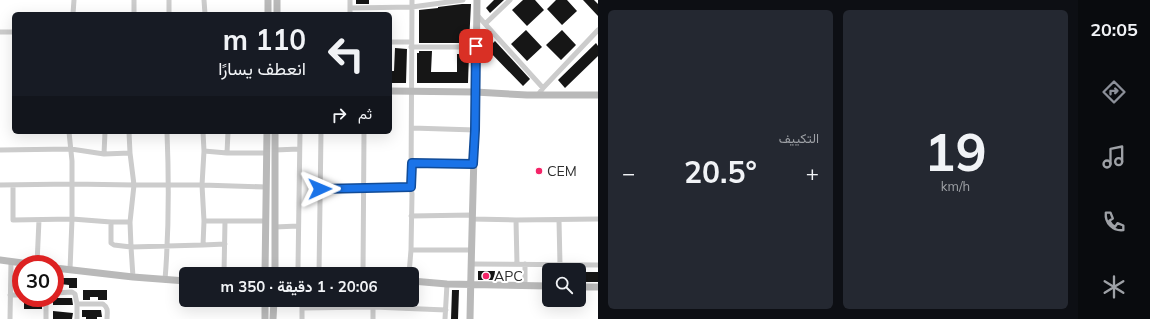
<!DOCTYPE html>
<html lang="ar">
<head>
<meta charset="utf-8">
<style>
  :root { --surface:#171b24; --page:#242831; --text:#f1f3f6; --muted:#9ea1a6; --accent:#8c9099 }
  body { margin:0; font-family:Mulish,Vazirmatn,sans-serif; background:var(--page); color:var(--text); direction:rtl; height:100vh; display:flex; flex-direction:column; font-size:15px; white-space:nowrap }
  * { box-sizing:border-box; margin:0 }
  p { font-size:13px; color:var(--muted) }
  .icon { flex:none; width:22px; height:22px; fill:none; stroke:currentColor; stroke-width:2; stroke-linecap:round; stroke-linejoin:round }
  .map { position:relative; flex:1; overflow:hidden; direction:ltr }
  .sheet { display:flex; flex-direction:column; gap:10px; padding:10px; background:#0d0f14; width:480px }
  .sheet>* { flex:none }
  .guide { position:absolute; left:12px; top:12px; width:380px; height:122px; border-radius:6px; box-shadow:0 4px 16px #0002; direction:rtl; background:#171b24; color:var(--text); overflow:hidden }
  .controls { position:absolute; left:542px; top:263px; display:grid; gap:8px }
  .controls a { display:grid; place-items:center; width:44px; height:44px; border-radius:6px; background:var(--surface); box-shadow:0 4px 16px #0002; font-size:20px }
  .speed { position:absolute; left:12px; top:255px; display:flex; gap:8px; font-size:20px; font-weight:700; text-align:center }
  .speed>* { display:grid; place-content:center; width:52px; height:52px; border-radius:50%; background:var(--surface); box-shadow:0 4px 16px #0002; line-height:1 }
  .speed .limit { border:6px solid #d22; background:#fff; color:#111 }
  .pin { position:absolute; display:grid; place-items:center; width:34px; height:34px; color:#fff; margin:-17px; border-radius:8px; box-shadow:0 2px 6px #0006 }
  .me { position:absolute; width:44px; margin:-22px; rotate:89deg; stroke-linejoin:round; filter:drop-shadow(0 0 3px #0008) }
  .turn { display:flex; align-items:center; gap:14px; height:84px; padding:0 20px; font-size:18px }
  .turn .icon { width:52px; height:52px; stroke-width:2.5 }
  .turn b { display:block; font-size:28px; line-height:34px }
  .then { display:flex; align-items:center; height:38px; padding:0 20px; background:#0003; gap:8px; font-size:15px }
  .big { font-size:30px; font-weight:700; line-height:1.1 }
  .sheet .widget { flex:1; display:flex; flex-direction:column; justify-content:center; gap:6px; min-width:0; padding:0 14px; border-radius:6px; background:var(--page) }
  .sheet .dial { align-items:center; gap:0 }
  .dial b { font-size:52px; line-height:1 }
  .heat { display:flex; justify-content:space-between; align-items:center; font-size:22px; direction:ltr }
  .sheet .tiles { flex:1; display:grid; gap:10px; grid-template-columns:repeat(2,1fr) }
  .trip { position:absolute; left:179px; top:267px; width:240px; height:40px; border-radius:6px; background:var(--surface); box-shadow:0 4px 16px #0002; font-weight:700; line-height:40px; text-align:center; direction:rtl }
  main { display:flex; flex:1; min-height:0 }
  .tabs { display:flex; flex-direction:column; width:72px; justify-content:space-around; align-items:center; background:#090b0e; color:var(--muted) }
  .tabs .icon { width:28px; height:28px }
  .tabs .current { color:var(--accent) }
  .tabs b { font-size:18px; color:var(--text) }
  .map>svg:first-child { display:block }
  .building { fill:#161616 }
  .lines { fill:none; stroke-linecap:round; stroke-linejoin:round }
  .street { stroke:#ccc; stroke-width:5 }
  .secondary { stroke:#b9b9b9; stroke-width:7 }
  .route-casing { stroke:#114b97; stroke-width:10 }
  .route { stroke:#1a73e8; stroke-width:7 }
  .poi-dot { fill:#f42468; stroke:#fff; stroke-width:1.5 }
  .labels { text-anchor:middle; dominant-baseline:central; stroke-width:4; stroke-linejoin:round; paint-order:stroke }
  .poi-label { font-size:14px; fill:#2f2f2f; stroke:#fff; text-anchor:start }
</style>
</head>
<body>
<main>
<nav class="tabs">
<b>20:05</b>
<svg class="icon current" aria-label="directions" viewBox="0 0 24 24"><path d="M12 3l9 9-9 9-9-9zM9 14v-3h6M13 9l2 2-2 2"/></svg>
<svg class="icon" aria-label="music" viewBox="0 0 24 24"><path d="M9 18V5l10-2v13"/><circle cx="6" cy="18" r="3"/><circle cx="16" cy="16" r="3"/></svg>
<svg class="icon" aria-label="phone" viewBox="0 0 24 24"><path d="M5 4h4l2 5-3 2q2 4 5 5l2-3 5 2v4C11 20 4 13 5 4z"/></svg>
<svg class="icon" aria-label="climate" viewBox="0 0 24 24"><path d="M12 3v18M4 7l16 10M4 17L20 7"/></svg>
</nav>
<section class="sheet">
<div class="tiles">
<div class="widget dial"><b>19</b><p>km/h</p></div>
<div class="widget"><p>التكييف</p>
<div class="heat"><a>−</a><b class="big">20.5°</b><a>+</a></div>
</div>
</div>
</section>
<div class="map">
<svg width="598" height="319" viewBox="0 0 598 319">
  <rect width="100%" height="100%" fill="#fff"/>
  <path class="building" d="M 356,0 L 369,0 L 369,4 L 356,4 Z
    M 494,0 L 504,0 L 490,13 L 486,8 Z
    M 523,0 L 535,0 L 544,10 L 527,26 L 512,10 Z
    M 556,0 L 567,0 L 577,11 L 562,25 L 547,9 Z
    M 583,0 L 594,0 L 598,4 L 598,16 Z
    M 462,4 L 471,4 L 469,43 L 419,43 L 419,10 L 438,8 L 438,7 Z
    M 526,30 L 542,47 L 527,61 L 511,44 Z
    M 562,30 L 576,45 L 561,60 L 546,45 Z
    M 495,41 L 530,79 L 523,86 L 487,49 Z
    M 596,43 L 598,46 L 598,56 L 565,88 L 558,80 Z
    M 395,48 L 407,49 L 406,83 L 390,83 L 390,71 L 394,71 Z
    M 419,51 L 432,51 L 431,72 L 457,72 L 457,54 L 469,54 L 468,83 L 417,83 L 417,53 L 419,53 Z
    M 478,271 L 495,271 L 494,280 L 478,280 Z
    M 579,272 L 598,272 L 598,282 L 579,282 Z
    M 55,278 L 77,278 L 77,288 L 69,288 L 69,285 L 60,284 L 60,288 L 55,288 Z
    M 83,290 L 107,290 L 107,300 L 98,300 L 98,297 L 90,297 L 90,300 L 83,300 Z
    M 452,290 L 459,290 L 458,319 L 451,319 Z
    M 53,298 L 72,298 L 73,305 L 53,305 Z
    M 24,302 L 42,302 L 42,309 L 24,309 Z
    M 82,310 L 101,310 L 102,317 L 97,317 L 97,319 L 86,319 L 86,317 L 82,317 Z
    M 53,311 L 73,313 L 72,319 L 53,319 Z"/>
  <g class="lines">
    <path class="street" d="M 204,0 L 205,14
      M 350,0 L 350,14
      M 350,8 L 412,7 L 463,0
      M 73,14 L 74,0
      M 134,14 L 134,0
      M 169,14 L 169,0
      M 477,15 L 543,88
      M 485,24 L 510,0
      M 0,32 L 14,32
      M 390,42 L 411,42
      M 411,47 L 476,47
      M 538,95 L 543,88 L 598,30
      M 412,128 L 475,130
      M 69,132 L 72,161 L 72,219 L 70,270
      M 129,132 L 130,153 L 134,185 L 130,222 L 131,247 L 203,245 L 204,221
      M 203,132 L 204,151
      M 228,132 L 227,153 L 267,153
      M 0,150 L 71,149 L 104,154 L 130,153
      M 275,150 L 299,149
      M 227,153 L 204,151 L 202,185 L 204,221 L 265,221
      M 104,154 L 105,132
      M 412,163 L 473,164
      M 0,185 L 72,184 L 134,185 L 202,185 L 266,187
      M 13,185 L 13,220 L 72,219 L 111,222 L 130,222
      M 320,189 L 411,187
      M 411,216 L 472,215
      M 472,219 L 516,220 L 598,219
      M 516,220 L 517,264
      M 559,220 L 560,265
      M 111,222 L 111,243 L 114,245 L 131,247 L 133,277
      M 275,227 L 298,226
      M 203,245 L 225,244
      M 411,250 L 471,250
      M 37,264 L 39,220
      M 472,264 L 598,265
      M 525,264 L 525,286
      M 298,268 L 300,132
      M 224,274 L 225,221
      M 319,274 L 321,132
      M 363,274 L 364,132
      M 409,274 L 411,250 L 412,194 L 411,187 L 412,0
      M 165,280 C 169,230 169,181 167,132
      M 55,293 L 72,292 L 75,294 L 77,304 L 77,319
      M 10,295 L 21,295
      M 46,298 L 46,319
      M 77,304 L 103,304 C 109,308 107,313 107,319
      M 302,308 L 373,307 L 446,310
      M 10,319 L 11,261
      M 302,319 L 302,300
      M 373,319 L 373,300
      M 445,319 L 447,284"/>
    <path class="secondary" d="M 268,0 L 268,14
      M 277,14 L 277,0
      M 390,91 L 475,92 L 527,95 L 598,95
      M 0,260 L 30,264
      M 55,268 L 133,277 L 186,281
      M 265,274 L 267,132
      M 275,274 L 275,132
      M 412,281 L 447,284 L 549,286
      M 579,287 L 598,287
      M 265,319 L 265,300
      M 273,319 L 274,300
      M 470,319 C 472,213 476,106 477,0"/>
  </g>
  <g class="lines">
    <g class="route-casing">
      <path id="route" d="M 320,189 L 411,187 L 412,163 L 473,164 L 475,130 L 476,46"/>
    </g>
    <use href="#route" class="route"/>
  </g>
  <g class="poi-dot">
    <circle cx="539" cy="171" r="4"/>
    <circle cx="486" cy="276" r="4"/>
  </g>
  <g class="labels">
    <g class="poi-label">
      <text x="547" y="171">CEM</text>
      <text x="494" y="276">APC</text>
    </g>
  </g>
</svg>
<div class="controls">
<a><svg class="icon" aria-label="search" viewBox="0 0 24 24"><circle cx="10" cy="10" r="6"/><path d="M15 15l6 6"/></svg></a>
</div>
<div class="speed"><div class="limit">30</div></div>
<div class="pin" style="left:476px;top:46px;background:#d93025"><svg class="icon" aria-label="arrive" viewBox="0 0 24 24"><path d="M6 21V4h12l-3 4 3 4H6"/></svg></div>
<svg class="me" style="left:320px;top:189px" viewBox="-20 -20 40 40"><path d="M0-17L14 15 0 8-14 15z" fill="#1a73e8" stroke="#fff" stroke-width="4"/></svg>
<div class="trip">20:06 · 1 دقيقة · 350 m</div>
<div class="guide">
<div class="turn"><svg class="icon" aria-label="left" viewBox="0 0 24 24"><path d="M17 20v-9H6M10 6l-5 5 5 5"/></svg><div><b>110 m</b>انعطف يسارًا</div></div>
<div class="then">ثم<svg class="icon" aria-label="right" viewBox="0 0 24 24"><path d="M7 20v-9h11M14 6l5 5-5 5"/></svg></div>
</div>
</div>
</main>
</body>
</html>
